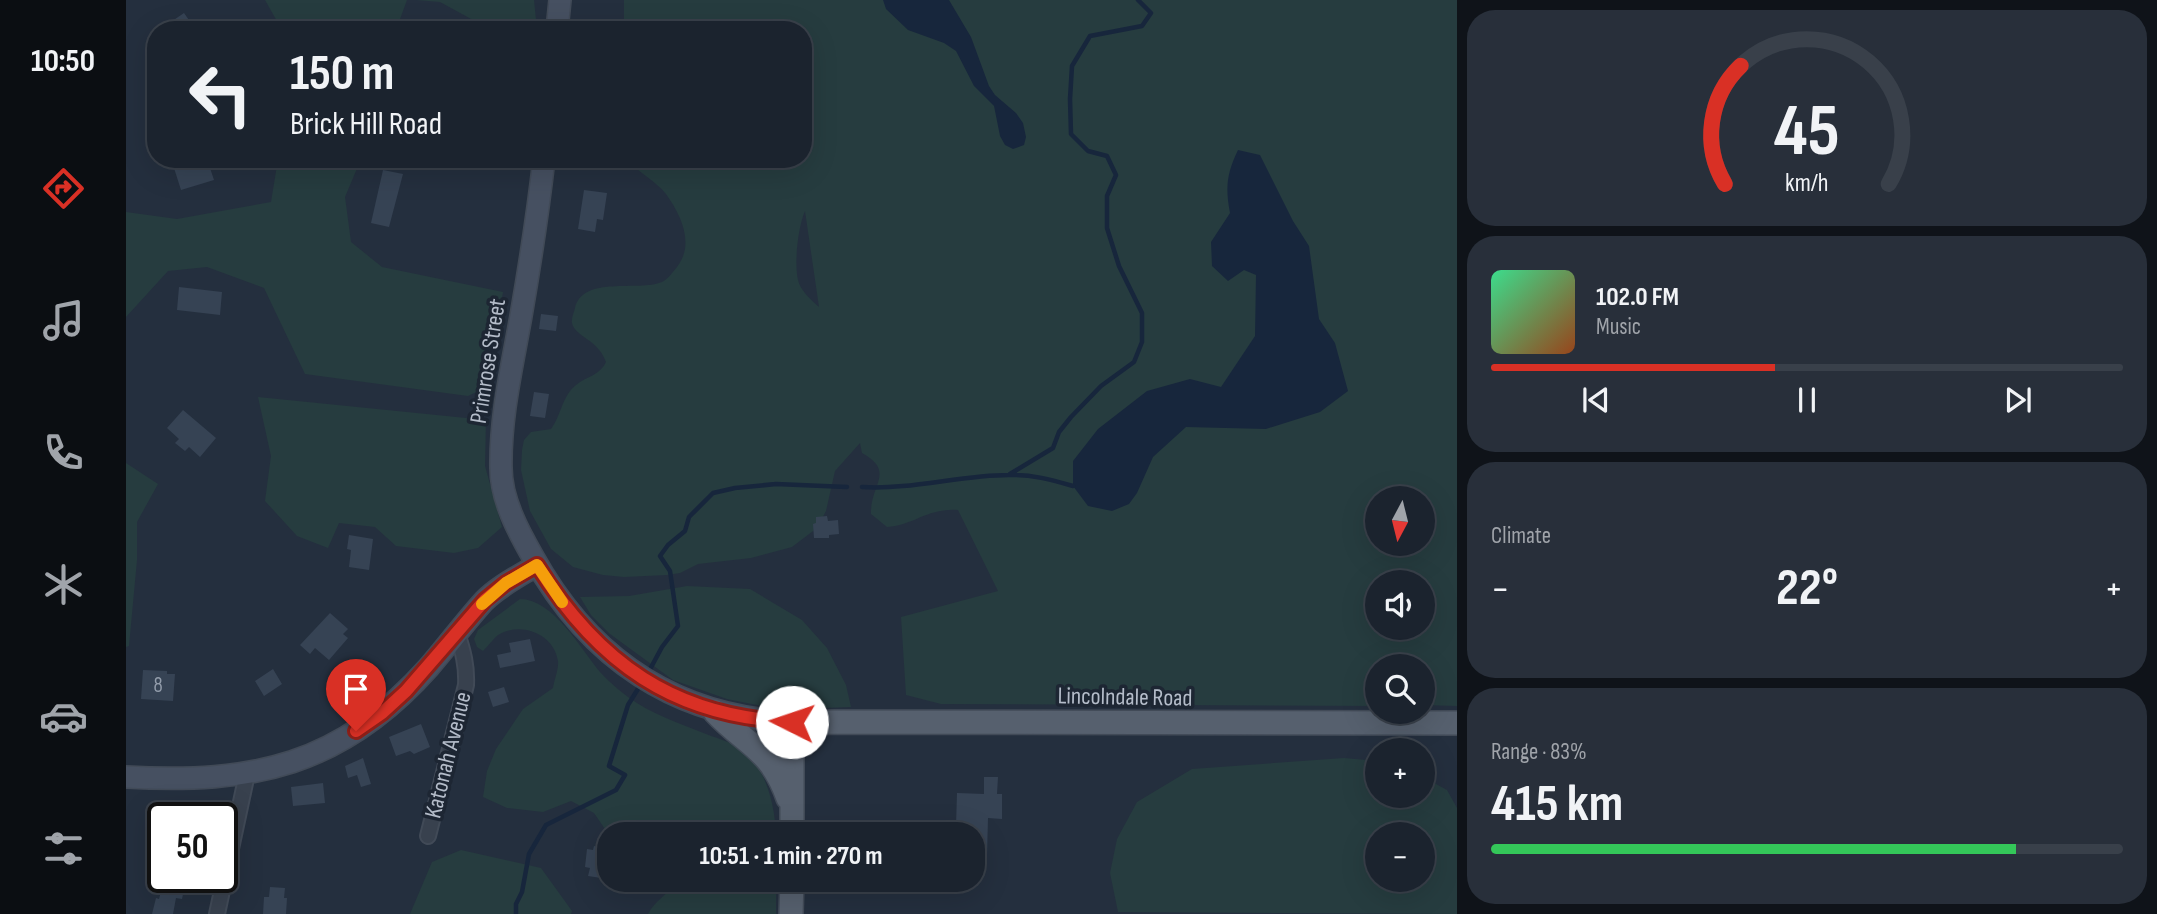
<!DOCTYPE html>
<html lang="en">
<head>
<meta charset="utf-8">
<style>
  :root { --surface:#1b232e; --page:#282f3a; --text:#f1f3f6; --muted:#a0a4aa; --line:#39404a; --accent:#d93025 }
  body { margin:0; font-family:"Sofia Sans Condensed",sans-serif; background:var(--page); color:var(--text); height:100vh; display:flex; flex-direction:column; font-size:26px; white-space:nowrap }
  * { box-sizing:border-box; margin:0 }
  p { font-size:23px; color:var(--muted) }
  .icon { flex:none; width:38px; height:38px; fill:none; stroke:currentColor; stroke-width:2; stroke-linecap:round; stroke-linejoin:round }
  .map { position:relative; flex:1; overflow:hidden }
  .drawer { display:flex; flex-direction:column; gap:10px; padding:10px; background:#0f1319; width:700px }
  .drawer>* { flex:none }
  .banner { position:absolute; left:21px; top:21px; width:665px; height:147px; border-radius:28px; box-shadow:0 7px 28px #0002,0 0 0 2px var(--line); background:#1b232e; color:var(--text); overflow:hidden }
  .needle { width:46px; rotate:187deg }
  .buttons { position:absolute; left:1239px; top:486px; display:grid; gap:14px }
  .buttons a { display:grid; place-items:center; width:70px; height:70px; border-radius:50%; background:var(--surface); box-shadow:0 7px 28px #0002,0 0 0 2px var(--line); font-size:35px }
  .speed { position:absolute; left:21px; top:802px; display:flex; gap:14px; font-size:35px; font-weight:700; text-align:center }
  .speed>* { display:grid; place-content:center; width:91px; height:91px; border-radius:50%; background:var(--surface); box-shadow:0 7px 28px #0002,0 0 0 2px var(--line); line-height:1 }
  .speed .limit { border:4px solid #111; border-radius:10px; background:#fff; color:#111 }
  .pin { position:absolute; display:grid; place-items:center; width:60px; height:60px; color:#fff; margin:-72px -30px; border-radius:50% 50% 50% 0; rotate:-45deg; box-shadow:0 0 7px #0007 }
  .pin .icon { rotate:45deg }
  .me { position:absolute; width:77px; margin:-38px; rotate:274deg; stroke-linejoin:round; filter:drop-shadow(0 0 5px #0008) }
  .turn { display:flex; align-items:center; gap:24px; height:147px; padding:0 28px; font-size:32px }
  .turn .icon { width:91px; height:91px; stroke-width:2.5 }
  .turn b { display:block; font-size:49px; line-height:60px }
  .big { font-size:52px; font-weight:700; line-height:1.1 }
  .drawer .widget { flex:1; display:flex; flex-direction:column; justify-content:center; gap:10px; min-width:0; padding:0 24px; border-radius:28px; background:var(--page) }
  .drawer .dial { align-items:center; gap:0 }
  .dial svg { height:182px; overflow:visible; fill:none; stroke:var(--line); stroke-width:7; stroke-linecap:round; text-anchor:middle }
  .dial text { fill:var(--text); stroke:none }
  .song { display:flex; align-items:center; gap:21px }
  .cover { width:84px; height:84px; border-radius:10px; background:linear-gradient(135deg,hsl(150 70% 55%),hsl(20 70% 35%)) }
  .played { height:7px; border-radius:4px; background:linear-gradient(90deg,var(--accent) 45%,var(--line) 45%) }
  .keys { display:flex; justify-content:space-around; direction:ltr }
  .heat { display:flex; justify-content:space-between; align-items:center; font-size:38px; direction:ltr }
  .charge { height:10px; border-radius:5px; background:linear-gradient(90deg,#34c759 83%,var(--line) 0) }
  .trip { position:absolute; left:471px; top:822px; width:388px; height:70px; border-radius:28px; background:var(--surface); box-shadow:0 7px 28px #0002,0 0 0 2px var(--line); font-weight:700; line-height:70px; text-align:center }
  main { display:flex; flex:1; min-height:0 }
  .menu { display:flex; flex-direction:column; width:126px; justify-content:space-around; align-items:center; background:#0b0e12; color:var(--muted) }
  .menu .icon { width:49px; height:49px }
  .menu .current { color:var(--accent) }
  .menu b { font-size:32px; color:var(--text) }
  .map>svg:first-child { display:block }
  .green { fill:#263c3f; fill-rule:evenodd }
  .water { fill:#17263c }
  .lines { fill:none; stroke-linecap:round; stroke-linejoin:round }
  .stream { stroke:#17263c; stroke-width:4.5 }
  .building { fill:#364354 }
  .minor-casing { stroke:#414a57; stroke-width:18 }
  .secondary-casing { stroke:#414a57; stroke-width:24 }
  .primary-casing { stroke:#414a57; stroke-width:26 }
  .minor { stroke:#38414e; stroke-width:14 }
  .secondary { stroke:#465061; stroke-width:21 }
  .primary { stroke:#56606e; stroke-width:23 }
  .route-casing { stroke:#8d1f18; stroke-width:18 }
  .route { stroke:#d93025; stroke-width:12 }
  .slow { stroke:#f59e0b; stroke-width:12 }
  .labels { text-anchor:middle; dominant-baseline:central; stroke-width:7; stroke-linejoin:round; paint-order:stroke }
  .number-label { font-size:21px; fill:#929caa }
  .street-label { font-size:24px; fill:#b4bcc9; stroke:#1d2633 }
</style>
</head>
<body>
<main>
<nav class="menu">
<b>10:50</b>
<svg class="icon current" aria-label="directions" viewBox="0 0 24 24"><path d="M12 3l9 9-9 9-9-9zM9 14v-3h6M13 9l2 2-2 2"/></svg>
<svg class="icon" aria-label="music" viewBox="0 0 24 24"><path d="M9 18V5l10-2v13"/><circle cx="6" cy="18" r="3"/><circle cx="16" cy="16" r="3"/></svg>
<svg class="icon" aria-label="phone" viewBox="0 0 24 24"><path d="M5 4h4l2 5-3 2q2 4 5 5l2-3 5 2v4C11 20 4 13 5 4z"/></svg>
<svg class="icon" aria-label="climate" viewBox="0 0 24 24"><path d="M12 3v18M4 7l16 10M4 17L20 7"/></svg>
<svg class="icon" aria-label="car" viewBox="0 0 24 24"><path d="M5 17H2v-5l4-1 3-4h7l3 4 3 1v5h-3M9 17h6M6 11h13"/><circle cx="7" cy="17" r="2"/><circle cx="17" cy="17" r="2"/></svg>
<svg class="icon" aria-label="filters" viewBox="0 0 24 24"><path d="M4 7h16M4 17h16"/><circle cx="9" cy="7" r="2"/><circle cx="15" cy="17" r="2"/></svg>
</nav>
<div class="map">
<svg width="1331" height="914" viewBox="0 0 1331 914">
  <rect width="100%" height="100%" fill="#242f3e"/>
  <path class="green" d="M 139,0 L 281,0 L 270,30 L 156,30 Z
    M 290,0 L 408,0 L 411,30 L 385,30 L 347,20 L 314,2 Z
    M 498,0 L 1331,0 L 1331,706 L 1297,705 L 1297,667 L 1251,667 L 1251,706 L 815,704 L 780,695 L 775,617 L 872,591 L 832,510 C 801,508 789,525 761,527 L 745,514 C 744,484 770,472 736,453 L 734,443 L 709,471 L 700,511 L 691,528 L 666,547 L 625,558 L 572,564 L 554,573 L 541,575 L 498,577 L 477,575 L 447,567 L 425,549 L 404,511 L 395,470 L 396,450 L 398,440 L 405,432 L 425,429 C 435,416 436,396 450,385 C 461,376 473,376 480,362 C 472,339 449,337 446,323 C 445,319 448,312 449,308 C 457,275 512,292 536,282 C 542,279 546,273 551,267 C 569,244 555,215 540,194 C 532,183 510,170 499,159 L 677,159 L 677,30 L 498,30 ZM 679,211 L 693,307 C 685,300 674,290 672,280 C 668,262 672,227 679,211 ZM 1251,499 L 1297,499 L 1297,544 L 1251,544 ZM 1251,583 L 1297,583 L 1297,628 L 1251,628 Z
    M 152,159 L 235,159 L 219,197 L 225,242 L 256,267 L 377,292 L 361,387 L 342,396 L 179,374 L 138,288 L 81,267 L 42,271 L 0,317 L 0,212 L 51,219 L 145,202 Z
    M 132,397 L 360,420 L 359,466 L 376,527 L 352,548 L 328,553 L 270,546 L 249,527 L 213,523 L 202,548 L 171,536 L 139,501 L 145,456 Z
    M 0,463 L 32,484 L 11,522 L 11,560 L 3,646 L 0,647 Z
    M 561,586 L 624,589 L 676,620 L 701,648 L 720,685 L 725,707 L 671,709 L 636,706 L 601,699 L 547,680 L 484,634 L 465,615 L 454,597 L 503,596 Z
    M 394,599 C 427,599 455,649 474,672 C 482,681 493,690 502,697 C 525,714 553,723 580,734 C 593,739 612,744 623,755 C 642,776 649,808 650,835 L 483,835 L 468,813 L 445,801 L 417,812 L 381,808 L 357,797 L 361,771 L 370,749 L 397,709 L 427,688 C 428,680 433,669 432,661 C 428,634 395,621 372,635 C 367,639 362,646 357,651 L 351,647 L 348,639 L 352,630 Z
    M 1218,758 L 1251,761 L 1251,796 L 1297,796 L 1297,777 L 1321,790 L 1331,808 L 1331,914 L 992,912 L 984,873 L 991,839 L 1011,802 L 1066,769 ZM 1251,835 L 1297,835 L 1297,880 L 1251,880 Z
    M 335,850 L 415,868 L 446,911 L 445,914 L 284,914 L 306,862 Z
    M 551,880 L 650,880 L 650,914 L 522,914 C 528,901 543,894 551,880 Z"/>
  <path class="water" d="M 757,0 L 823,0 L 845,37 L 863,86 L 869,95 L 890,113 L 897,123 L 900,137 L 898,145 L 887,149 L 879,145 L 874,136 L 868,106 L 848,86 L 830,51 L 818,43 L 782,30 L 760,9 Z
    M 1112,150 L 1134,155 L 1167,221 L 1183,246 L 1193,319 L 1209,343 L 1222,391 L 1194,412 L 1140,429 L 1060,427 L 1027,457 L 1011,493 L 1003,504 L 986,511 L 962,506 L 947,486 L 947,461 L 972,429 L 1021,391 L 1064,379 L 1095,387 L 1129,336 L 1130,275 L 1118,270 L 1102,281 L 1086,266 L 1085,242 L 1104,213 C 1099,187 1101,173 1112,150 Z"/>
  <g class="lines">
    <path class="stream" d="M 884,474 L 927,448 L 933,432 L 945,417 L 975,386 L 1008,362 L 1016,342 L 1016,313 L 993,266 L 981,228 L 981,196 L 990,175 L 981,156 L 962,151 L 945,134 L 944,99 L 946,66 L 964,36 L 1016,26 L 1025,13 L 1012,0
      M 736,487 C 786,490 834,475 883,475 C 905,474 926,480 947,486
      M 522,673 L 536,647 L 552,626 L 544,571 L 534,556 L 542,545 L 559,531 L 563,517 L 587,493 L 609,488 L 650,484 L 721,487
      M 390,914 L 390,904 L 396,892 L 403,854 L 420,825 L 490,790 L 499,775 L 483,766 L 502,705 L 515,684"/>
  </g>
  <path class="building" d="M 58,13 L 70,30 L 33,30 Z
    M 76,159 L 81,159 L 88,180 L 55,190 L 48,168 Z
    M 257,170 L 277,174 L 263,227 L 245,223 Z
    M 458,190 L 481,193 L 477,220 L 471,219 L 469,232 L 452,229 Z
    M 53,287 L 96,292 L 94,315 L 51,310 Z
    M 415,314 L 432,316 L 430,331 L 413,329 Z
    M 408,392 L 423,394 L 419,418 L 404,416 Z
    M 57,410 L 90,438 L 74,457 L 63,447 L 59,451 L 49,443 L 53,439 L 41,428 Z
    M 701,516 L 702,521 L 712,520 L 713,534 L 703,535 L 703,538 L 688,538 L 687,524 L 690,523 L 690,517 Z
    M 223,535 L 247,539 L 243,570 L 223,567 L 225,550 L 221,549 Z
    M 204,613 L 222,629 L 217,634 L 222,638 L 203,660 L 189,648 L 184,654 L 174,645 Z
    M 404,639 L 409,661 L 374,668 L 371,655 L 385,652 L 383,643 Z
    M 147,669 L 156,684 L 138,696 L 129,681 Z
    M 17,670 L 41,671 L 41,674 L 49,674 L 47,701 L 15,699 Z
    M 378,687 L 383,702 L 367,707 L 362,692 Z
    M 295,724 L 304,747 L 288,754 L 284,751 L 270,756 L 263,737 Z
    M 237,758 L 245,784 L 235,787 L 231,775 L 222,778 L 219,766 Z
    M 858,777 L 872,777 L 871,794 L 876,794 L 876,819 L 862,818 L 861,856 L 847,855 L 847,835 L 840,835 L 840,826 L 830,826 L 831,793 L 858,794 Z
    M 197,783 L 199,803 L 167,806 L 165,787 Z
    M 468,846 L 479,848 L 475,878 L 462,876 L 464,868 L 459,867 L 461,849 L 467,850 Z
    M 38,880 L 59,885 L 56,899 L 50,898 L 47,914 L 26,914 L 30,898 L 33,899 Z
    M 144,887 L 159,888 L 158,898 L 161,898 L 160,914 L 137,914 L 138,897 L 143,897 Z"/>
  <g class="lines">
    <g class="minor-casing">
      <path id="minor" d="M 302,836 L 340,685 C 341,666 337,651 331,633
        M 91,914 L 121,774"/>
    </g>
    <g class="secondary-casing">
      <path id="secondary" d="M 431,30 L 434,0
        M 418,159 C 412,212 404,264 395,316 C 386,367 374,417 375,468 C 375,499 392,531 407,557 C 463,658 549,717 666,722
        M 0,777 C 127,784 215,766 303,667 C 322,645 339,622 358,601 C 373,586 393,576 411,565"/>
    </g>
    <g class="primary-casing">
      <path id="primary" d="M 589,712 C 621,746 644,748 662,798
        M 666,835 L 666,722 L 1331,723
        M 665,914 L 666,880"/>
    </g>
    <use href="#minor" class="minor"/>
    <use href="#secondary" class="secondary"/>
    <use href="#primary" class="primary"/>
  </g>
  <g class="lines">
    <g class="route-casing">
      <path id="route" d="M 230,731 L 256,713 L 280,691 L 359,600 L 380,583 L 411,565 C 472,663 548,717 666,722"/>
    </g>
    <use href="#route" class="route"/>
    <path class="slow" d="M 356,604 L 380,583 L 411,565 L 436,602"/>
  </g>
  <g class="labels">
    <g class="number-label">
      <text x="32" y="685">8</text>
    </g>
    <g class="street-label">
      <text transform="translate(362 361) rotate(-81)">Primrose Street</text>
      <text transform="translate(999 697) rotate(1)">Lincolndale Road</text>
      <text transform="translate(322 755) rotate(-76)">Katonah Avenue</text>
    </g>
  </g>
</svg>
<div class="buttons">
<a><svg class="needle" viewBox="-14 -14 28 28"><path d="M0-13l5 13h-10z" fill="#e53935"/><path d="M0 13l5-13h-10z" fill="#a0a4aa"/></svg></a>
<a><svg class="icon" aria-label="sound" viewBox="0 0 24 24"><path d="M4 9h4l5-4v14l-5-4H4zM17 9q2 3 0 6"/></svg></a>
<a><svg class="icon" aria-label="search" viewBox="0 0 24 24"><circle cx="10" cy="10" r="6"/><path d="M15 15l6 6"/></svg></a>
<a>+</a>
<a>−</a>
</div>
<div class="speed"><div class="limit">50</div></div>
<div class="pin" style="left:230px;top:731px;background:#d93025"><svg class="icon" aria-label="arrive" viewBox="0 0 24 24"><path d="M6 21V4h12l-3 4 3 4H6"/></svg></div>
<svg class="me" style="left:666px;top:722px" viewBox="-20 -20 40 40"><circle r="19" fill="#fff"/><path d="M0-13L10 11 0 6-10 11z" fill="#d93025"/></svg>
<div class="trip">10:51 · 1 min · 270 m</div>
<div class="banner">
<div class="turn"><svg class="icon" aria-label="left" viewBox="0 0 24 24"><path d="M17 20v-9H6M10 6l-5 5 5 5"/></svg><div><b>150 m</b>Brick Hill Road</div></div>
</div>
</div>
<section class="drawer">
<div class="widget dial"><svg viewBox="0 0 100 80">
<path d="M14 69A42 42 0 1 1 86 69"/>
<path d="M14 69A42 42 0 0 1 21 17" stroke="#d93025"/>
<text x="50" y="56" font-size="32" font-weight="700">45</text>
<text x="50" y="72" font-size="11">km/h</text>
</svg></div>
<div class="widget">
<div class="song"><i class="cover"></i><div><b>102.0 FM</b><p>Music</p></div></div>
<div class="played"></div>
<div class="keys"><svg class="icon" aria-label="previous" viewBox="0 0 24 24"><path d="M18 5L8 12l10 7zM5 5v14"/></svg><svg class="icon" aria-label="pause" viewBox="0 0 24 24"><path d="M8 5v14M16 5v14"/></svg><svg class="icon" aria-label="next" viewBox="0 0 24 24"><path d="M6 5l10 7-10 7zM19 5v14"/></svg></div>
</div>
<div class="widget"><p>Climate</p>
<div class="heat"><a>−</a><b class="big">22°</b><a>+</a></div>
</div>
<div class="widget"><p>Range · 83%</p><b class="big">415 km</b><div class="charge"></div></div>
</section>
</main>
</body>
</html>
